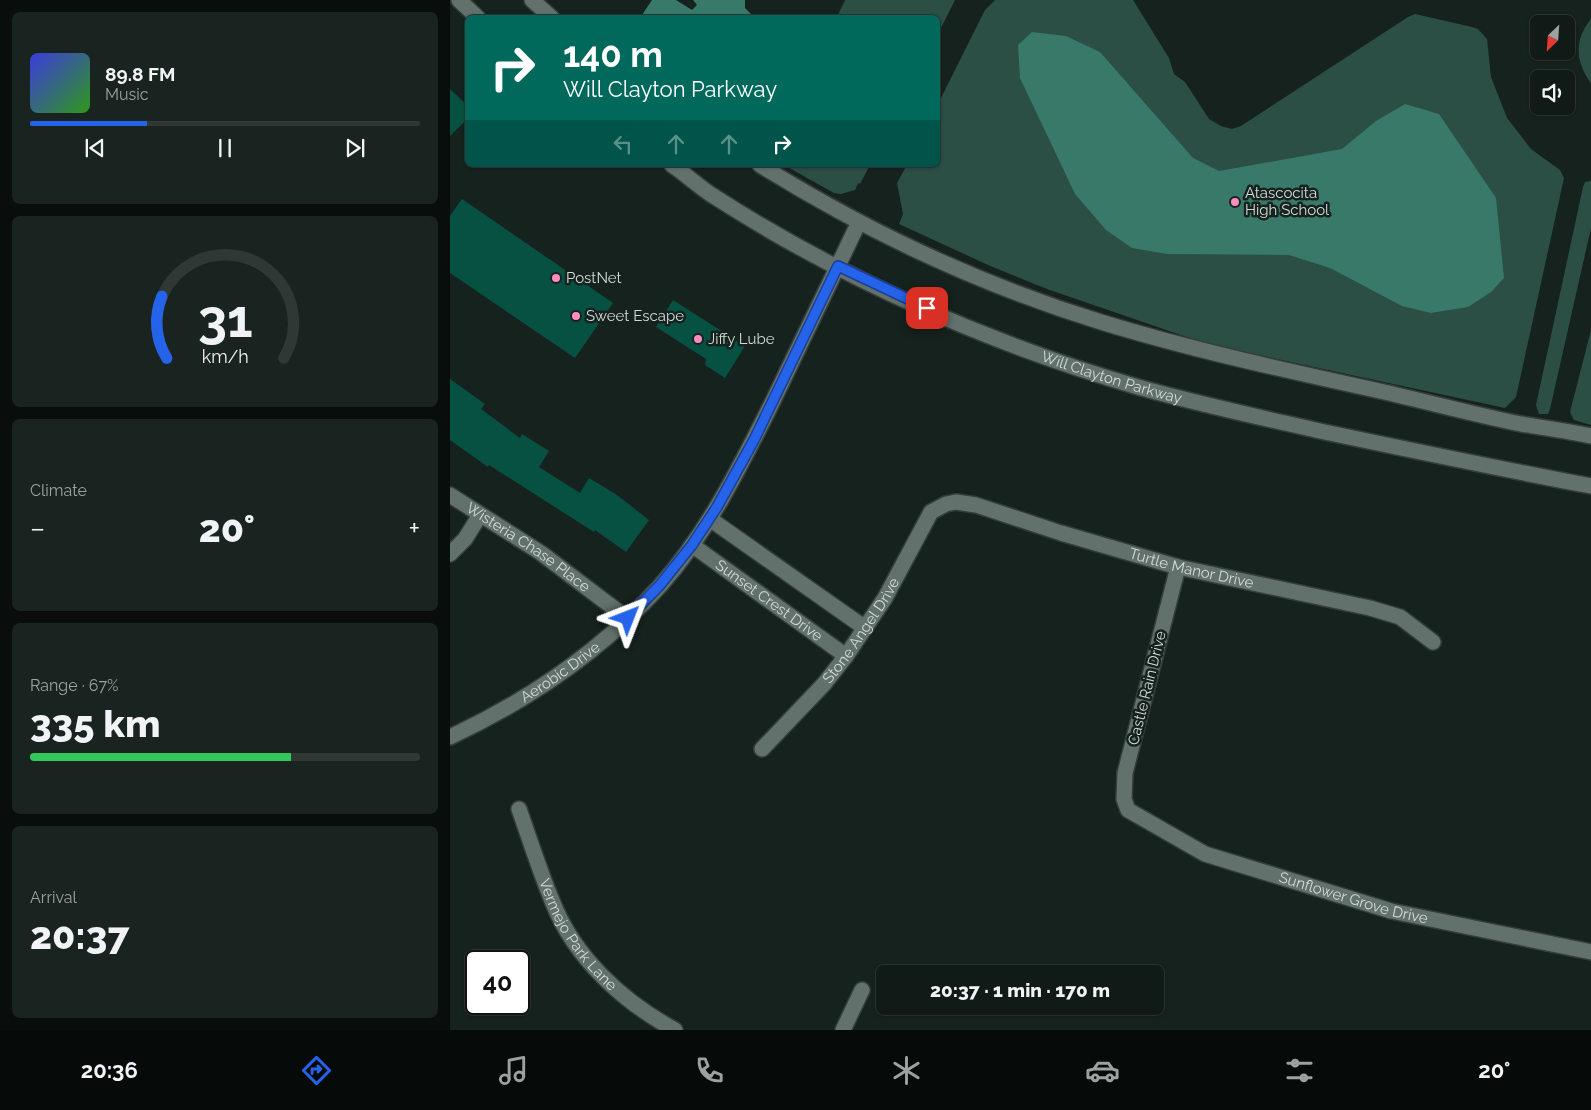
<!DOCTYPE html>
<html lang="en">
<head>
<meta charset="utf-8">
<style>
  :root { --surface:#101a16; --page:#19231f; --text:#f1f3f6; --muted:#9ca1a1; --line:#303835; --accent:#2563eb }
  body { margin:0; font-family:Raleway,sans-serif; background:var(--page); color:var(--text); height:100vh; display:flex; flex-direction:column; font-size:19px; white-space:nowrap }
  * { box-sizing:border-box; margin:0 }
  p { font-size:16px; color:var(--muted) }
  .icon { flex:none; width:28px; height:28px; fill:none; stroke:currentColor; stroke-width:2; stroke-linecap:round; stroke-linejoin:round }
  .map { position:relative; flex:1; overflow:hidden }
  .details { display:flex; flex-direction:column; gap:12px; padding:12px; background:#090e0c; width:450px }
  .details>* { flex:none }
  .guide { position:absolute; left:15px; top:15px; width:475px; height:152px; border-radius:8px; box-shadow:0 1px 4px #0004,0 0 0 1px var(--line); background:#00695c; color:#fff; overflow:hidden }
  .needle { width:32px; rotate:205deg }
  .tools { position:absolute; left:1080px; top:15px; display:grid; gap:10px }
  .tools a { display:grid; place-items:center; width:45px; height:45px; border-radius:8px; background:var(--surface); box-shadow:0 1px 4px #0004,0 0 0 1px var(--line); font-size:25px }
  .speed { position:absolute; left:15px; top:950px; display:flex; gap:10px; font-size:25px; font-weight:700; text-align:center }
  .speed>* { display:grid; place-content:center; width:65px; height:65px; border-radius:50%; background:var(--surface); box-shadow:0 1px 4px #0004,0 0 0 1px var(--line); line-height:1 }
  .speed .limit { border:2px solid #111; border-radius:8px; background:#fff; color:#111 }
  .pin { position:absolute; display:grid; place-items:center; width:42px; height:42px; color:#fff; margin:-21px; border-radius:10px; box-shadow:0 2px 8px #0006 }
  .me { position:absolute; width:55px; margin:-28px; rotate:45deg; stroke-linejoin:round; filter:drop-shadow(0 0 4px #0008) }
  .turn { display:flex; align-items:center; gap:18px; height:105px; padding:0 15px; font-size:22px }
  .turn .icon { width:65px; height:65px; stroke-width:2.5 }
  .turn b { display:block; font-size:35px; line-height:42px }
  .lanes { display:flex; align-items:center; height:48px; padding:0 15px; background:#0003; justify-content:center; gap:25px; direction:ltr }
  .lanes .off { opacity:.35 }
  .big { font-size:38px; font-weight:800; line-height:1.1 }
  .details .tile { flex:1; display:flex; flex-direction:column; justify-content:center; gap:8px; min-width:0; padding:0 18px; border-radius:8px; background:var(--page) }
  .details .dial { align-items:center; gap:0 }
  .dial svg { height:130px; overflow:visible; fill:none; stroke:var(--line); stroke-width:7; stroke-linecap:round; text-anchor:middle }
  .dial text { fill:var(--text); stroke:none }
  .song { display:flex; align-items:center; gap:15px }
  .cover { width:60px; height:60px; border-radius:8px; background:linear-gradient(135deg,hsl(240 70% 55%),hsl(110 70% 35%)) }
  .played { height:5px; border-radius:2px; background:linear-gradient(90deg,var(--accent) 30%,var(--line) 30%) }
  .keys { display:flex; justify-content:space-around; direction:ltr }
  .heat { display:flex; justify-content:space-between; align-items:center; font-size:28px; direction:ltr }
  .charge { height:8px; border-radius:4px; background:linear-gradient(90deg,#34c759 67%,var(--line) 0) }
  .trip { position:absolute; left:426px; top:965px; width:288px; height:50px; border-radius:8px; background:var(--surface); box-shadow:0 1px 4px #0004,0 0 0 1px var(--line); font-weight:800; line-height:50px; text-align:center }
  .menu { display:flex; height:80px; justify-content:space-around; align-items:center; background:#060a09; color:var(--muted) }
  .menu .icon { width:35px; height:35px }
  .menu .current { color:var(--accent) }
  .menu b { font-size:22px; color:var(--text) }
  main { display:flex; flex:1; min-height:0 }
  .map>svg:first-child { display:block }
  .green { fill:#2b4f45 }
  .water { fill:#397969 }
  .building { fill:#075143 }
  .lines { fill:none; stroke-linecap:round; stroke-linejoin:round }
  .minor-casing { stroke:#353d3a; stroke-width:18 }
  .tertiary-casing { stroke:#353d3a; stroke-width:18 }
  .secondary-casing { stroke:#353d3a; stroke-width:18 }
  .minor { stroke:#63716c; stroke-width:15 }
  .tertiary { stroke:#63716c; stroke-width:15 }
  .secondary { stroke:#63716c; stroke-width:15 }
  .route-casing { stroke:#184099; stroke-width:12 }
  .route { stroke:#2563eb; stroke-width:9 }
  .poi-dot { fill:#fe8ebd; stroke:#16221e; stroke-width:2 }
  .labels { text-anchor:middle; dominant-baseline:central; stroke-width:5; stroke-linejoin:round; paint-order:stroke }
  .poi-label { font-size:15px; fill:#d2dad7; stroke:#16221e; text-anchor:start }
  .street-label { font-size:15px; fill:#d2dad7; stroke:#16221e }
</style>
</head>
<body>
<main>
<section class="details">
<div class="tile">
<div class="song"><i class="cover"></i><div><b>89.8 FM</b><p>Music</p></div></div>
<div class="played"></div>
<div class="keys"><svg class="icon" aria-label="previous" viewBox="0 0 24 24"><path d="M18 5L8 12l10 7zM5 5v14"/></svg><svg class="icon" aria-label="pause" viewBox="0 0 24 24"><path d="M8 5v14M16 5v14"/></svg><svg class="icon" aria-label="next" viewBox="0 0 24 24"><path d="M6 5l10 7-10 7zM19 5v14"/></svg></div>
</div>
<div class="tile dial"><svg viewBox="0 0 100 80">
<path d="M14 69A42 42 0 1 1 86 69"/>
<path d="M14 69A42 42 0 0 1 11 31" stroke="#2563eb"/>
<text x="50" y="56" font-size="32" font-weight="700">31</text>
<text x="50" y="72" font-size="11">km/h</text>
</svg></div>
<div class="tile"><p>Climate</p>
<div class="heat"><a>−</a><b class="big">20°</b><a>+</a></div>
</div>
<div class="tile"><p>Range · 67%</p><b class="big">335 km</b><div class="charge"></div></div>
<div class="tile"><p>Arrival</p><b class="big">20:37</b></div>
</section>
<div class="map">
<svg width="1141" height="1030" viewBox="0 0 1141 1030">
  <rect width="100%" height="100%" fill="#16221e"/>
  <path class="green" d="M 395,0 L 505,0 L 488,34 L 488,18 L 387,17 Z
    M 545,0 L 683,0 L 719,58 L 724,74 L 735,82 L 759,119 L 771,126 L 782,129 L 791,126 L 958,17 L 965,14 L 1022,27 L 1028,29 L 1037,39 L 1041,77 L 1057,118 L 1081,149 L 1110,170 L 1114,178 L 1066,397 L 1055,408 L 757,344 L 597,289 L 538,265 L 449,224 L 453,214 L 447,183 L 457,165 L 488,165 L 488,104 L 535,10 Z
    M 1141,19 L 1141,83 C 1125,61 1124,40 1141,19 Z
    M 334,165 L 420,165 L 410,184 L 408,183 L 405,190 L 391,194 L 384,193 Z
    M 1141,181 L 1141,228 L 1100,409 L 1098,414 L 1089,414 L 1086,405 L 1133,187 L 1135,182 Z
    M 1141,330 L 1141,425 L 1124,420 L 1120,412 Z"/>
  <path class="water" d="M 202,0 L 226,0 L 242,10 L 247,5 L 243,0 L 295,0 L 295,8 L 304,17 L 196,17 L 192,15 Z
    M 582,32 L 616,36 L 650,52 L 743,158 L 769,171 L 892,149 L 926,121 L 955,104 L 989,114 L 1046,198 L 1054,278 L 1041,292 L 1018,307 L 981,313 L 952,306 L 880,268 L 839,255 L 717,254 L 682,248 L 656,230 L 625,194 L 570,78 L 568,45 Z"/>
  <path class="building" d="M 0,89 L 18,106 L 18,118 L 0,136 Z
    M 12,199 L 163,303 L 125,358 L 0,273 L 0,216 Z
    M 223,300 L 295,346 L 275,378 L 255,365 L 256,359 L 206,327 Z
    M 0,379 L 35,404 L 31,409 L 70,438 L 72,434 L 99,451 L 89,467 L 130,493 L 139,478 L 167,495 L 199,520 L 176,552 L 145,530 L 144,532 L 39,465 L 38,467 L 0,440 Z"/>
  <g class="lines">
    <g class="minor-casing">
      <g id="minor">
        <path id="s1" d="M 0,495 L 91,553 L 178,619"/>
        <path d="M 260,519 L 415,628"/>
        <path id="s2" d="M 242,545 L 396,656"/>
        <path d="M 0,554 L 15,539 L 30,515"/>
        <path id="s3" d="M 728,567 L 675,773 L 674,799 L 678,810 L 755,854 L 941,911 L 1141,952"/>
        <path id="s4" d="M 312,749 L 374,684 L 396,656 L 435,598 L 481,512 L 496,504 L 506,502 L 526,505 L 611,533 L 728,567 L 920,608 L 950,617 L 983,642"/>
        <path id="s5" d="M 69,809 C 80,840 90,872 103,903 C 125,958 173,1002 225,1030"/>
        <path d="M 393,1030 L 412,990"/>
      </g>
    </g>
    <g class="tertiary-casing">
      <g id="tertiary">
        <path id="s6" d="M 0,737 C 79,700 151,651 210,586 C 258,532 290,467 322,403 C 351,343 380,282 409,222"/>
      </g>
    </g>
    <g class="secondary-casing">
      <g id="secondary">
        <path d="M 9,0 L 28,18"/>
        <path d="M 82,0 L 102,18"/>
        <path id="s7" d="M 222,165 C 237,175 250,188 265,197 C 394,280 541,344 688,387 C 748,404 809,417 870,431 C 960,450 1051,469 1141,486"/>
        <path d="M 310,165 C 416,231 531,285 651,322 C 739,349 830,369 921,389 C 971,400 1021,414 1071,424 C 1095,428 1118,431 1141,436"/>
      </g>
    </g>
    <use href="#minor" class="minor"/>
    <use href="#tertiary" class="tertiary"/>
    <use href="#secondary" class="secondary"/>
  </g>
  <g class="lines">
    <g class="route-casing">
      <path id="route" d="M 178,618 L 210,585 L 242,545 L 267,507 L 304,440 L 388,266 L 477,308"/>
    </g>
    <use href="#route" class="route"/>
  </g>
  <g class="poi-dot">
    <circle cx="785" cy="202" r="5"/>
    <circle cx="106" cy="278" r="5"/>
    <circle cx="126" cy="316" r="5"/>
    <circle cx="248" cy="339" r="5"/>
  </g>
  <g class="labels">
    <g class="poi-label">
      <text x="795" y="193">Atascocita<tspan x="795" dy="17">High School</tspan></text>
      <text x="116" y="278">PostNet</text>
      <text x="136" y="316">Sweet Escape</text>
      <text x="258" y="339">Jiffy Lube</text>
    </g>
    <g class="street-label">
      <text stroke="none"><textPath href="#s7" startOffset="491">Will Clayton Parkway</textPath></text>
      <text stroke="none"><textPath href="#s1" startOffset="94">Wisteria Chase Place</textPath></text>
      <text stroke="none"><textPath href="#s4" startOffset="565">Turtle Manor Drive</textPath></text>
      <text stroke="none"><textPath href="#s2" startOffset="95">Sunset Crest Drive</textPath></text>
      <text stroke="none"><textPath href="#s4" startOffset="155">Stone Angel Drive</textPath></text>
      <text stroke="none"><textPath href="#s6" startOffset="128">Aerobic Drive</textPath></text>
      <text transform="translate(697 688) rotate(-76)">Castle Rain Drive</text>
      <text stroke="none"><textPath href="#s3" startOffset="494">Sunflower Grove Drive</textPath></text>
      <text stroke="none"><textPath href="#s5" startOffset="140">Vermejo Park Lane</textPath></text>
    </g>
  </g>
</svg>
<div class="tools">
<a><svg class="needle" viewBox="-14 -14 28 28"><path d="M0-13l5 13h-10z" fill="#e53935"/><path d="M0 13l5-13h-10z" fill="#9ca1a1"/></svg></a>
<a><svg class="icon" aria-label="sound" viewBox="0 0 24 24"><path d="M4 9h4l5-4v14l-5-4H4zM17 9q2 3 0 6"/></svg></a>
</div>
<div class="speed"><div class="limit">40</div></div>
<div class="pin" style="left:477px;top:308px;background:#d93025"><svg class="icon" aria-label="arrive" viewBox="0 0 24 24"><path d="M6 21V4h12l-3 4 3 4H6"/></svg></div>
<svg class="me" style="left:178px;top:618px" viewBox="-20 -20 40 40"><path d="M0-17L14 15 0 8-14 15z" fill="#2563eb" stroke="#fff" stroke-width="4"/></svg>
<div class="trip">20:37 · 1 min · 170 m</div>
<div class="guide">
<div class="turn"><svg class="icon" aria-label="right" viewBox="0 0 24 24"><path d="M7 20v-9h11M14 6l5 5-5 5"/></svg><div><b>140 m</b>Will Clayton Parkway</div></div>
<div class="lanes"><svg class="icon off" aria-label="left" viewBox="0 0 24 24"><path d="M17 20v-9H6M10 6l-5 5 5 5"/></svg><svg class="icon off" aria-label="ahead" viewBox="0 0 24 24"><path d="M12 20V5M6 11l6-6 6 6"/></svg><svg class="icon off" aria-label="ahead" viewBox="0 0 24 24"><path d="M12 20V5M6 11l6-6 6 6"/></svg><svg class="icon" aria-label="right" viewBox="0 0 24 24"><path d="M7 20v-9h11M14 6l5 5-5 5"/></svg></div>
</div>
</div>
</main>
<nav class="menu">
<b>20:36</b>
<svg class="icon current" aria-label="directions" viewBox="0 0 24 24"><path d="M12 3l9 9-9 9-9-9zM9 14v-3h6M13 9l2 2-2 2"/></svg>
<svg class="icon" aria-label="music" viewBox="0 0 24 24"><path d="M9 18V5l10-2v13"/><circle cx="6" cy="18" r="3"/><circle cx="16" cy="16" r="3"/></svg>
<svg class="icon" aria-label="phone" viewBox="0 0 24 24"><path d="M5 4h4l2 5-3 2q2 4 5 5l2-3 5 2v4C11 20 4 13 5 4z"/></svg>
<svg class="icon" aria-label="climate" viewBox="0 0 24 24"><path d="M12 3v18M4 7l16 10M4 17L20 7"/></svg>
<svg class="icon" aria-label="car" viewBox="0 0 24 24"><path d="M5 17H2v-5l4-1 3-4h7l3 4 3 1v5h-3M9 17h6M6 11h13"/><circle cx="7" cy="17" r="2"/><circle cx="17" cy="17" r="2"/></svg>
<svg class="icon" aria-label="filters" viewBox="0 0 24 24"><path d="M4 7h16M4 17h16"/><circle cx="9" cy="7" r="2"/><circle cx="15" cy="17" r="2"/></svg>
<b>20°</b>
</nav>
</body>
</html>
